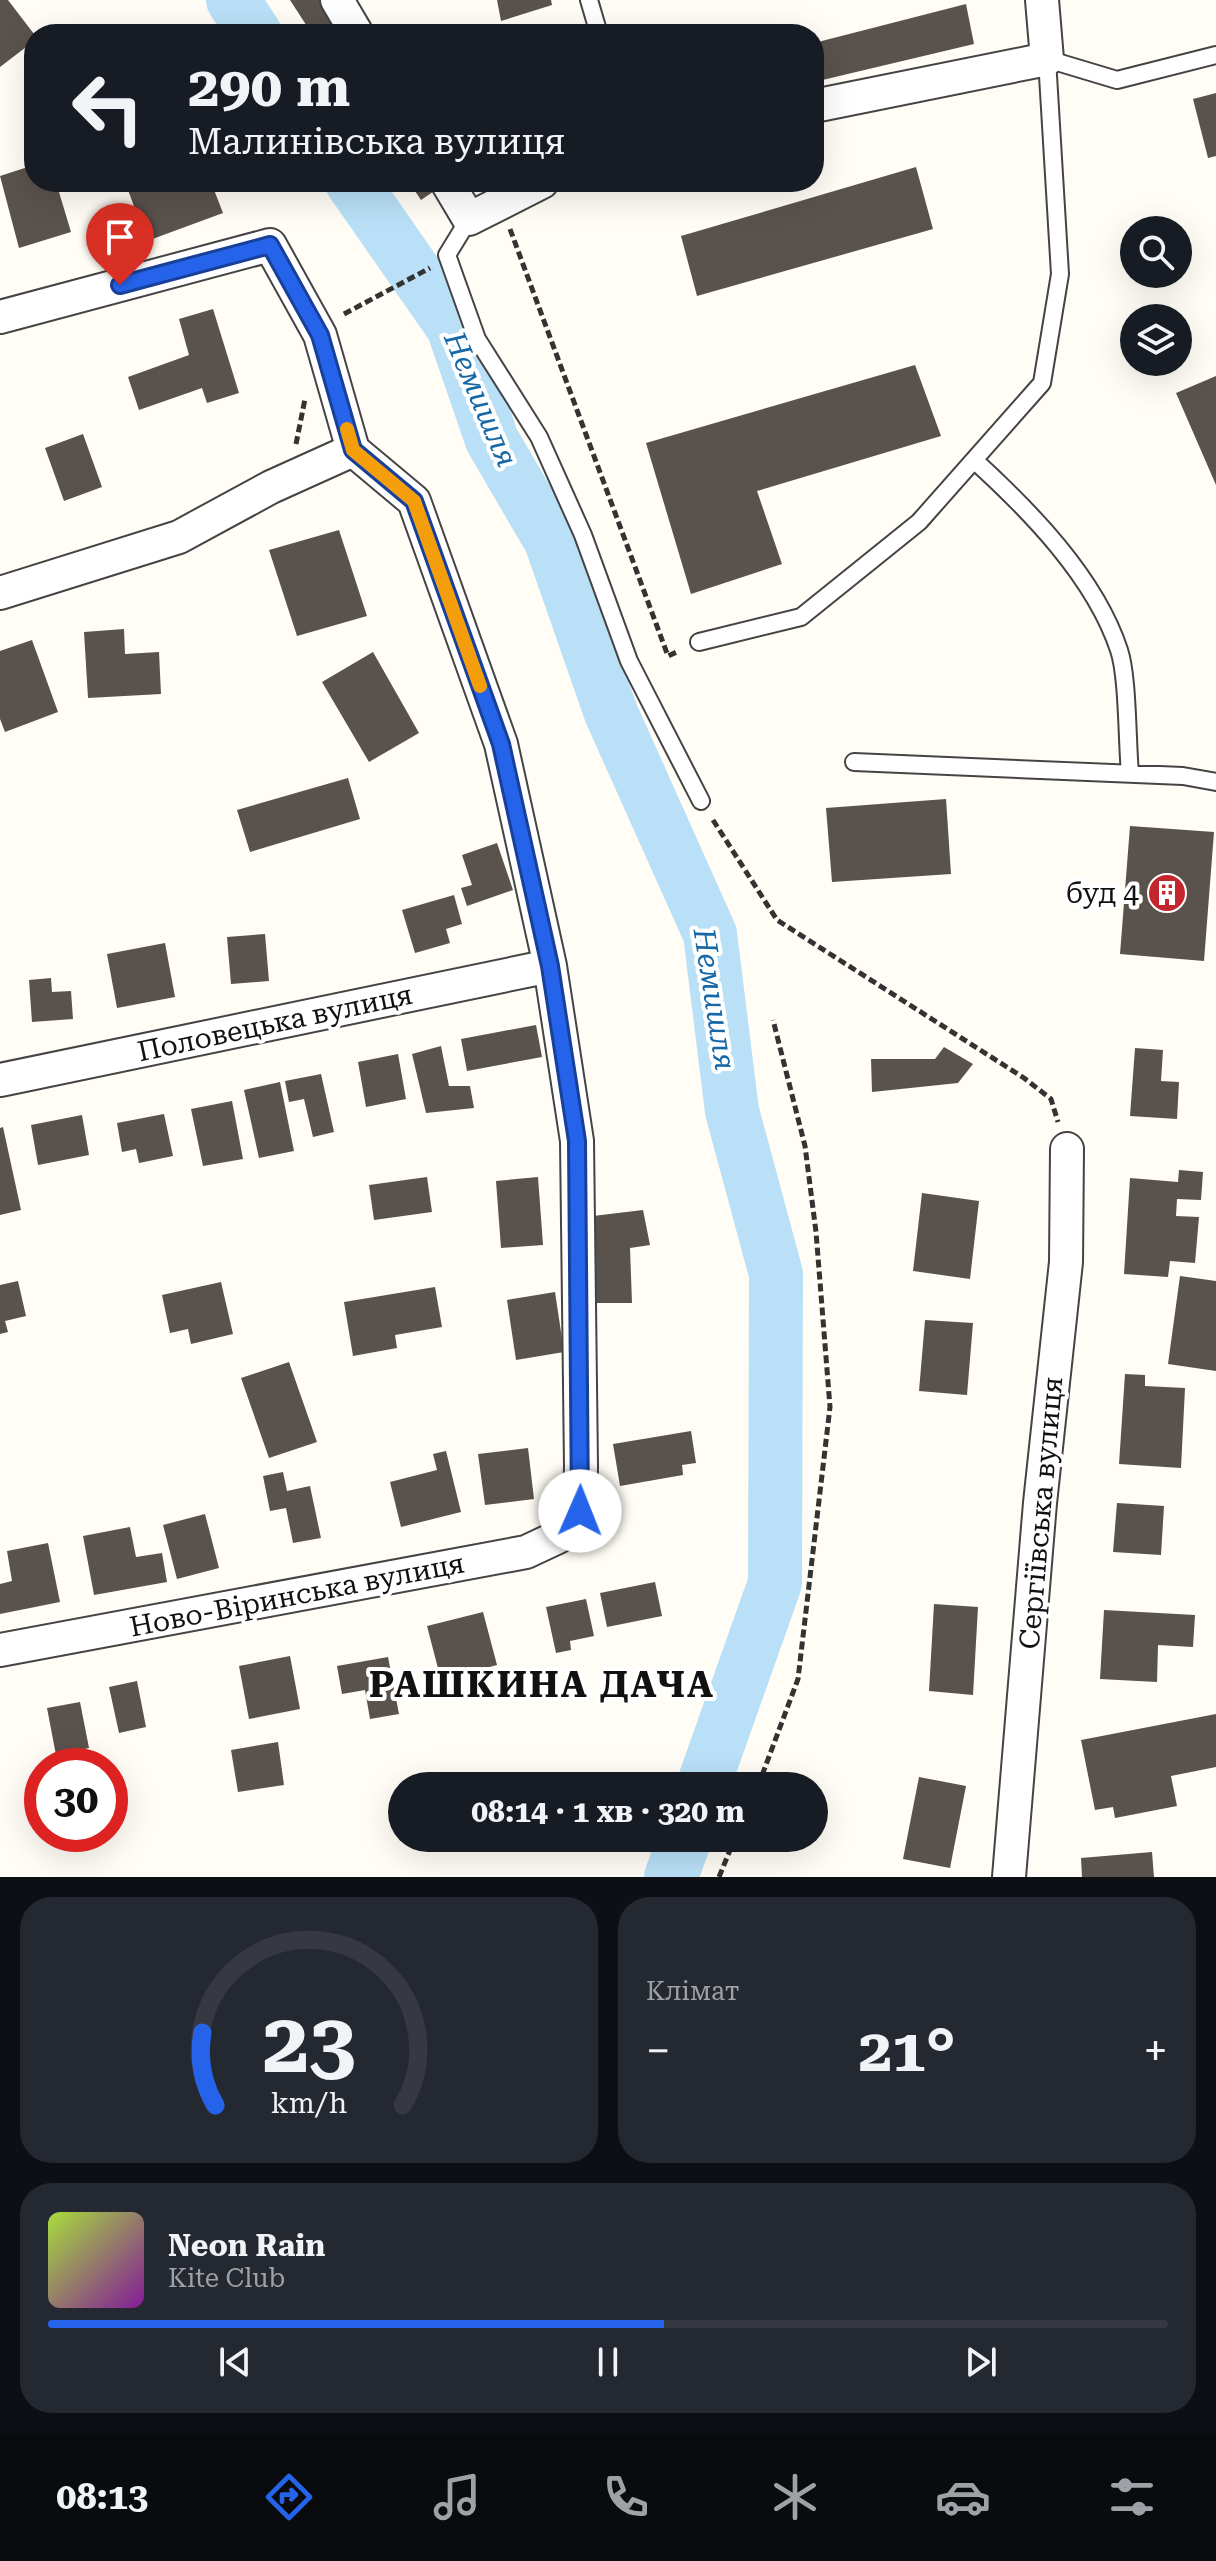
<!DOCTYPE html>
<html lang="uk">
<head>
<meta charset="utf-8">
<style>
  :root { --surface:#171b24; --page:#242831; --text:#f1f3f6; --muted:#9ea1a6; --line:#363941; --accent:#2563eb }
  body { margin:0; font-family:"Roboto Serif",serif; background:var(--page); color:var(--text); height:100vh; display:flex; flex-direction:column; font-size:30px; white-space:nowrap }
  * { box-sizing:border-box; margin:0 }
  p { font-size:26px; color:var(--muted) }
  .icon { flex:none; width:44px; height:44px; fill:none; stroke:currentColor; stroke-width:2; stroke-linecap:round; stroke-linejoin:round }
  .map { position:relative; height:1877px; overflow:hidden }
  .side { display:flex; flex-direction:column; gap:20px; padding:20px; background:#0d0f14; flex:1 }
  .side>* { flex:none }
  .hud { position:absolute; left:24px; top:24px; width:800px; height:168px; border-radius:32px; box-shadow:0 8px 32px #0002; background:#171b24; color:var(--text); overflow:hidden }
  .tools { position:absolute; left:1120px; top:216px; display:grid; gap:16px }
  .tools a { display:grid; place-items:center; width:72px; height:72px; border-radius:50%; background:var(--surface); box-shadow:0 8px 32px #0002; font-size:40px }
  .speed { position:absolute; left:24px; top:1748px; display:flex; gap:16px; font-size:40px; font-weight:700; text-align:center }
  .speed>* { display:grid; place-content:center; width:104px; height:104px; border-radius:50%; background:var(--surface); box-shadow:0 8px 32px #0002; line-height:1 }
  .speed .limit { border:12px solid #d22; background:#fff; color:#111 }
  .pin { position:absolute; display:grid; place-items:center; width:68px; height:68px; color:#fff; margin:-82px -34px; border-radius:50% 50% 50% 0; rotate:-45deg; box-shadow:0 0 8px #0007 }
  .pin .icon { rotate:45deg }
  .me { position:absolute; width:88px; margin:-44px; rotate:1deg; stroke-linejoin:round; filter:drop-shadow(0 0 6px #0008) }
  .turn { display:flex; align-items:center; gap:28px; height:168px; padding:0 32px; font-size:36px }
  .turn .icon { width:104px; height:104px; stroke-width:2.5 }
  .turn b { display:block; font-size:56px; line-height:68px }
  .big { font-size:60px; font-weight:700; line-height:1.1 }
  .side .card { flex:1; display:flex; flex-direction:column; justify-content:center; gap:12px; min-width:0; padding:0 28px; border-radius:32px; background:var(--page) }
  .side .dial { align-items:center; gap:0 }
  .dial svg { height:208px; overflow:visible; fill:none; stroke:var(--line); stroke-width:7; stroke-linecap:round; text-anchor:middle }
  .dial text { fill:var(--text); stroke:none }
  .song { display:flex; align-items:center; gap:24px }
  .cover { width:96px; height:96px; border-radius:12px; background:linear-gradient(135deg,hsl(80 70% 55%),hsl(290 70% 35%)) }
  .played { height:8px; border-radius:4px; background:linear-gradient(90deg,var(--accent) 55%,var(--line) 55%) }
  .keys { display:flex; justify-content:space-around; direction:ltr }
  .heat { display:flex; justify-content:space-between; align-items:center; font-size:44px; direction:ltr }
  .side .tiles { flex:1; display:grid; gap:20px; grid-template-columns:1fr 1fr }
  .card:last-child { grid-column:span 2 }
  .trip { position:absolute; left:388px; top:1772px; width:440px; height:80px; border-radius:40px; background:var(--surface); box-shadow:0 8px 32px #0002; font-weight:700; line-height:80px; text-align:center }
  .tabs { display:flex; height:128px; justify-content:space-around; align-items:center; background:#090b0e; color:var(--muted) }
  .tabs .icon { width:56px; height:56px }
  .tabs .selected { color:var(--accent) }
  .tabs b { font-size:36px; color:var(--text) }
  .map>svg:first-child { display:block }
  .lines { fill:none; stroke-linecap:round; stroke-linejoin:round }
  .river { stroke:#b9e0f7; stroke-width:54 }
  .building { fill:#5a524d }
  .service-casing { stroke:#444; stroke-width:20 }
  .minor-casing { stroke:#444; stroke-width:36 }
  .path { stroke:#333; stroke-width:5; stroke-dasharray:8 4; stroke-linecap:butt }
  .service { stroke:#fff; stroke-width:16 }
  .minor { stroke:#fff; stroke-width:32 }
  .route-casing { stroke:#184099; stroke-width:20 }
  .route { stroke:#2563eb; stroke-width:14 }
  .slow { stroke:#f59e0b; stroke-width:14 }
  .labels { text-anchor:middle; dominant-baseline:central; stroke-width:8; stroke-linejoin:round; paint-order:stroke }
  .poi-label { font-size:28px; fill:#111; stroke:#fff; text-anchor:end }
  .street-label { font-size:28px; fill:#111; stroke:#fff }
  .water-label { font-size:30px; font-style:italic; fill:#1768a6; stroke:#fff }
  .district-label { font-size:36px; font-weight:bold; letter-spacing:2px; fill:#111; stroke:#fff }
</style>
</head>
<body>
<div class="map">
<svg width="1216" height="1877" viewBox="0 0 1216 1877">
  <rect width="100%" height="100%" fill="#fffdf5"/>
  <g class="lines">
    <path class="river" d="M 233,0 L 255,34
      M 352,182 L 453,327 L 492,440 L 551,541 L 611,713 L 710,934 L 732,1111 L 776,1274 L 775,1583 L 703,1786
      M 671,1877 L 685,1838"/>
  </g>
  <path class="building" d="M 0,0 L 8,0 L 34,34 L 34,41 L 0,67 Z
    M 290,0 L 327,0 L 349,34 L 312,34 Z
    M 497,0 L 551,0 L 552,5 L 501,21 Z
    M 966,4 L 974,44 L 814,82 L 814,43 Z
    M 1216,93 L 1216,156 L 1208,158 L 1193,99 Z
    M 34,165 L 34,182 L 56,182 L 71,232 L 19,248 L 0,176 Z
    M 916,167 L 933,229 L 697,296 L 681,236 Z
    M 125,182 L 211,182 L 223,213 L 147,241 Z
    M 409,182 L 441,182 L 443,185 L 421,200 Z
    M 213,309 L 239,393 L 207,403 L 202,388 L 139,410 L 128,377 L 189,355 L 179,319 Z
    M 915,365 L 941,436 L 757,491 L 782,564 L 691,594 L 646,443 Z
    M 1216,376 L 1216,485 L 1176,393 Z
    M 83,434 L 102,487 L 64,501 L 45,448 Z
    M 339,530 L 367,616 L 297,636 L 269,550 Z
    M 124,629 L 125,654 L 159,652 L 161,694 L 88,698 L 84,632 Z
    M 32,640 L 58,712 L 5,732 L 0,719 L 0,651 Z
    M 373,652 L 419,733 L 369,762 L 322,682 Z
    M 348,778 L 360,819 L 250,852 L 237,810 Z
    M 946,799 L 951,874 L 832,882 L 826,808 Z
    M 1130,826 L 1214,832 L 1204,961 L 1120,954 Z
    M 497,843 L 513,890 L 467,906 L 461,888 L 472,885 L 462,855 Z
    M 454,895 L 462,924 L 446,929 L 450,943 L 415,953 L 402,910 Z
    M 265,934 L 269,981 L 231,984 L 227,937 Z
    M 165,943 L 175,997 L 117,1008 L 107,954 Z
    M 51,978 L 52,992 L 71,991 L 73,1019 L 32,1022 L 29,980 Z
    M 536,1025 L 542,1057 L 467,1071 L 461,1039 Z
    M 441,1046 L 449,1086 L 470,1086 L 474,1108 L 426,1113 L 412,1054 Z
    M 944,1047 L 973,1064 L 958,1083 L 872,1092 L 871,1059 L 935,1059 Z
    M 1135,1048 L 1163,1050 L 1161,1081 L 1179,1082 L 1177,1119 L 1130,1116 Z
    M 398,1054 L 406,1099 L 366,1107 L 358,1062 Z
    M 321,1074 L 334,1132 L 313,1137 L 304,1099 L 289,1102 L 285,1081 Z
    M 280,1082 L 294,1151 L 259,1158 L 244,1090 Z
    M 232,1101 L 243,1159 L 203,1166 L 191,1109 Z
    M 164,1114 L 173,1156 L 139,1163 L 136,1149 L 122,1152 L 117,1123 Z
    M 82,1115 L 89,1155 L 38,1165 L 31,1125 Z
    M 3,1127 L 21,1210 L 0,1215 L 0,1128 Z
    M 1179,1170 L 1203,1172 L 1201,1200 L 1177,1199 L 1176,1216 L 1199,1217 L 1195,1263 L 1170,1261 L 1168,1277 L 1124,1274 L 1130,1178 L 1178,1182 Z
    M 427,1177 L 432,1212 L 374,1220 L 369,1185 Z
    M 538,1177 L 543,1245 L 501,1248 L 496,1181 Z
    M 922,1193 L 979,1201 L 970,1279 L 913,1271 Z
    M 643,1210 L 650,1245 L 630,1248 L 632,1303 L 596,1303 L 593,1216 Z
    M 1180,1276 L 1216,1281 L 1216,1371 L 1168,1364 Z
    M 18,1281 L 26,1316 L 5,1321 L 8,1332 L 0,1334 L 0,1285 Z
    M 221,1282 L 233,1334 L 191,1344 L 188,1329 L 170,1333 L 162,1295 Z
    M 435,1287 L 442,1327 L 395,1335 L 397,1348 L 353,1356 L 344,1302 Z
    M 555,1292 L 564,1352 L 516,1360 L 507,1300 Z
    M 925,1320 L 973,1323 L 967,1395 L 919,1391 Z
    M 289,1362 L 317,1442 L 269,1458 L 241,1378 Z
    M 1125,1374 L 1145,1375 L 1145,1386 L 1185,1388 L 1181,1468 L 1119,1464 Z
    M 691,1431 L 696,1463 L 682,1465 L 683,1475 L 620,1486 L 613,1444 Z
    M 528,1448 L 534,1499 L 485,1505 L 478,1454 Z
    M 446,1451 L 461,1512 L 401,1527 L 390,1482 L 437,1470 L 433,1454 Z
    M 283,1472 L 287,1491 L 310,1486 L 321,1538 L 293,1543 L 286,1508 L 270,1511 L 263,1476 Z
    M 1117,1503 L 1164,1506 L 1161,1555 L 1113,1552 Z
    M 205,1514 L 219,1568 L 177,1579 L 163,1525 Z
    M 130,1527 L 136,1557 L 162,1553 L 167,1582 L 94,1595 L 83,1536 Z
    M 48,1543 L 60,1602 L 0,1614 L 0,1584 L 12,1581 L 7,1551 Z
    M 655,1582 L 662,1616 L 607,1627 L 600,1593 Z
    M 586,1599 L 594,1636 L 570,1641 L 571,1650 L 556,1653 L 546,1607 Z
    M 934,1604 L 978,1607 L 973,1695 L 929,1691 Z
    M 1104,1610 L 1195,1615 L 1193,1647 L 1158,1645 L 1157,1682 L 1100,1679 Z
    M 483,1612 L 497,1665 L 441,1680 L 427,1626 Z
    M 290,1656 L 300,1709 L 249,1719 L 239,1666 Z
    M 388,1657 L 399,1714 L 370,1719 L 365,1690 L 342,1694 L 337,1666 Z
    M 137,1681 L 146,1727 L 119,1733 L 109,1687 Z
    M 80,1702 L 89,1748 L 56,1755 L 47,1708 Z
    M 1216,1714 L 1216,1767 L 1171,1776 L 1177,1806 L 1115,1818 L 1113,1807 L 1095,1810 L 1081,1740 Z
    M 278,1742 L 284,1785 L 238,1792 L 231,1750 Z
    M 919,1777 L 966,1786 L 950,1868 L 903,1859 Z
    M 1152,1852 L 1154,1877 L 1082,1877 L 1081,1858 Z"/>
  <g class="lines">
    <g class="service-casing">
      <path id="service" d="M 589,0 L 599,34
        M 469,219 L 447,255 L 477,339 L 539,437 L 583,535 L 629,661 L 701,801
        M 974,460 C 1029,510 1095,577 1119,650 C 1128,676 1127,743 1130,773
        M 699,642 L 801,617 L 919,522 L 1042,383 L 1060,274 L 1047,59 L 1117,80 L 1216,55
        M 854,762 L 1183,776 L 1216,782"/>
    </g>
    <g class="minor-casing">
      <path id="minor" d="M 337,0 L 357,34
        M 814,106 L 1047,59 L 1042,0
        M 447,182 L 469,219 L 542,182
        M 0,317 L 270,245 L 320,335 L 353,450 L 414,501 L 501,744 L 550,966 L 577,1141 L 581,1466 L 580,1511 L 558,1537 L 526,1552 L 0,1650
        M 0,593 L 179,537 L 271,487 L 353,450
        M 0,1080 L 550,966
        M 1009,1877 L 1040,1503 L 1066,1262 L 1067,1149"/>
    </g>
    <path class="path" d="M 510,229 L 668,656 L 679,651
      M 344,314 L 430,268
      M 296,444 L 305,399
      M 713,820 L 777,920 L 1024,1078 L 1051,1099 L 1058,1122
      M 758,1786 L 798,1679 L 830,1407 L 816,1232 L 805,1146 L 773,1020
      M 719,1877 L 735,1838"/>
    <use href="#service" class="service"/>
    <use href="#minor" class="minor"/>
  </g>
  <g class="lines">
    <g class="route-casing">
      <path id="route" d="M 120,285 L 270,245 L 320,335 L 353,450 L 414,501 L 501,744 L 550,966 L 577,1141 L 580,1511"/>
    </g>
    <use href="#route" class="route"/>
    <path class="slow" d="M 347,429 L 353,450 L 414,501 L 480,686"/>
  </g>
  <defs>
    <g id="building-disc" transform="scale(2)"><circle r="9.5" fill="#c4262e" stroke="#fff"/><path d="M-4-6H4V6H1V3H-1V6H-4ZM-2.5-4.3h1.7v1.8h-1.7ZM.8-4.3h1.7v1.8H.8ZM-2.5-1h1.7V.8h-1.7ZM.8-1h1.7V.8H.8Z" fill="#fff"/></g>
  </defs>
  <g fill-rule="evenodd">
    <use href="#building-disc" x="1167" y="893"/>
  </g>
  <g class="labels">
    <g class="poi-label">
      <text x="1139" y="893">буд 4</text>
    </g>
    <g class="street-label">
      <text transform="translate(275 1023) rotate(-12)">Половецька вулиця</text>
      <text transform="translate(1041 1513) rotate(-85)">Сергіївська вулиця</text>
      <text transform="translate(297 1595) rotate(-11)">Ново-Віринська вулиця</text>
    </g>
    <g class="water-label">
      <text transform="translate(481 399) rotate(67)">Немишля</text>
      <text transform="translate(715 999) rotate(81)">Немишля</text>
    </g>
    <g class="district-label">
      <text x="542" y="1685">РАШКИНА ДАЧА</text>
    </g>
  </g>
</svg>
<div class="tools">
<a><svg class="icon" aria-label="search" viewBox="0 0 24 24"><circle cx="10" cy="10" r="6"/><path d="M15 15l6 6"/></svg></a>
<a><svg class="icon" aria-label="layers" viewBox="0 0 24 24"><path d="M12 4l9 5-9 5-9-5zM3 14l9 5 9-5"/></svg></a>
</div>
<div class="speed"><div class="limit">30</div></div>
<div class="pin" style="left:120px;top:285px;background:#d93025"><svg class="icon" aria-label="arrive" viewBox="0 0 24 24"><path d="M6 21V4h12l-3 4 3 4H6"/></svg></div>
<svg class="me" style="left:580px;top:1511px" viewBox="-20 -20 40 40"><circle r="19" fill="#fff"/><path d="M0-13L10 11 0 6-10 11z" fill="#2563eb"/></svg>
<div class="trip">08:14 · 1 хв · 320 m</div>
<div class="hud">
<div class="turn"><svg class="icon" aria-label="left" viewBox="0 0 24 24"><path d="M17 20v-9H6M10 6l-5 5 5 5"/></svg><div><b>290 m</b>Малинівська вулиця</div></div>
</div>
</div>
<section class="side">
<div class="tiles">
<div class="card dial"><svg viewBox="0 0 100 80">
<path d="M14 69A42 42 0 1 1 86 69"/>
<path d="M14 69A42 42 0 0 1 9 41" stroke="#2563eb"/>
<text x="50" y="56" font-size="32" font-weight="700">23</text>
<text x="50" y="72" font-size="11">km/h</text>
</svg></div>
<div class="card"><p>Клімат</p>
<div class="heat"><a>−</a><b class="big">21°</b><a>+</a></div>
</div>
<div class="card">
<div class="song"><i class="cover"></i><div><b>Neon Rain</b><p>Kite Club</p></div></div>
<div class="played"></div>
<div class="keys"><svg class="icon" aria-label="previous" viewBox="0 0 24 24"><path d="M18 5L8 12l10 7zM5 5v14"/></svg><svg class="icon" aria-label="pause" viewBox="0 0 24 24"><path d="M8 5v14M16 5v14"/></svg><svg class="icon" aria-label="next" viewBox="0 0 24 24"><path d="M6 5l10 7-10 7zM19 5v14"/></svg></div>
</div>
</div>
</section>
<nav class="tabs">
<b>08:13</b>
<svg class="icon selected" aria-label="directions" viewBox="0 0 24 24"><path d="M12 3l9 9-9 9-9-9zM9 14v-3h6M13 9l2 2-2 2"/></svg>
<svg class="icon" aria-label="music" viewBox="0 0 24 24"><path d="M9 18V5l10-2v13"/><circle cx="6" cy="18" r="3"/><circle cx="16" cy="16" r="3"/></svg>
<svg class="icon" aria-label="phone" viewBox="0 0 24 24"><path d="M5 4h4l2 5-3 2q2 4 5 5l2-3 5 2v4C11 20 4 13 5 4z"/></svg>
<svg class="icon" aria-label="climate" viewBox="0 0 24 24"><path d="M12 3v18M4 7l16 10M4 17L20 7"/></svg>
<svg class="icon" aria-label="car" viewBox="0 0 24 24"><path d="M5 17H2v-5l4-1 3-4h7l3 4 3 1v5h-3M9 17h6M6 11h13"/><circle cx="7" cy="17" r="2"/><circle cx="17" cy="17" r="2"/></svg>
<svg class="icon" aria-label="filters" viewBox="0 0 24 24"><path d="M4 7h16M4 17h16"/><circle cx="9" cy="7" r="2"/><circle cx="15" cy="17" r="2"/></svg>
</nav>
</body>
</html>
